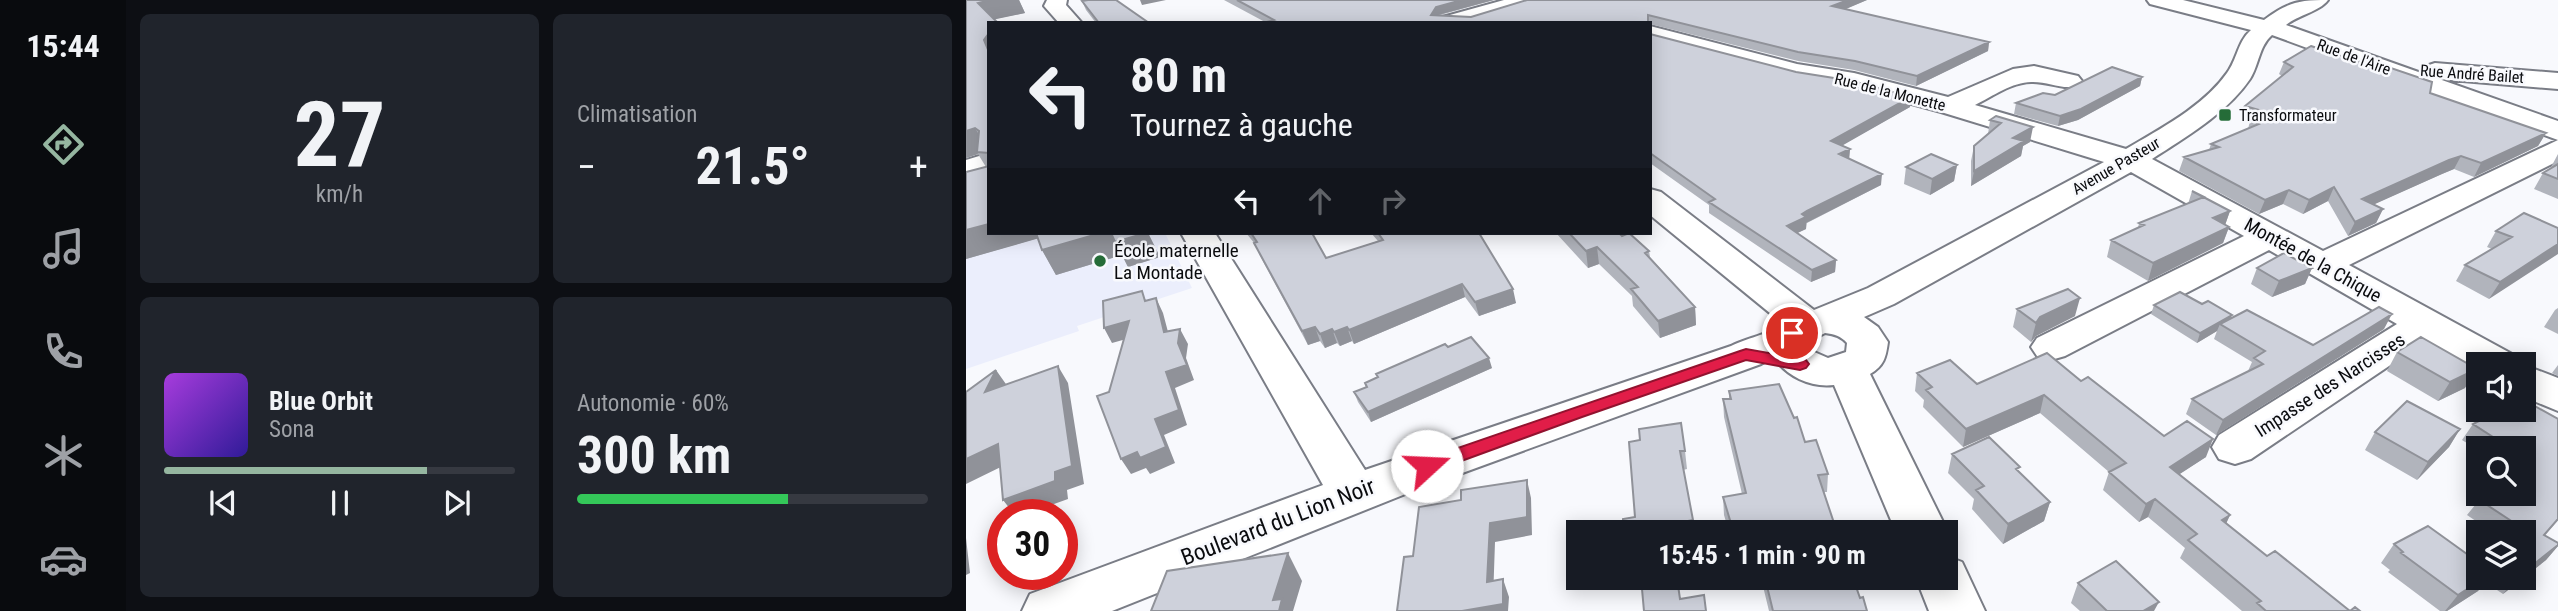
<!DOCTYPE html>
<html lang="fr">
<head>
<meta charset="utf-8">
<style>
  :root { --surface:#171b24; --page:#20242c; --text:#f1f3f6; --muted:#9ea1a6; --line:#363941; --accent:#95b6a0 }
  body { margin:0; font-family:"Roboto Condensed",sans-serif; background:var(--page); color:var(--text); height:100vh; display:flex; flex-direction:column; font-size:26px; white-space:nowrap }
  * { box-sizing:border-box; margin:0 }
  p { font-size:23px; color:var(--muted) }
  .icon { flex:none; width:38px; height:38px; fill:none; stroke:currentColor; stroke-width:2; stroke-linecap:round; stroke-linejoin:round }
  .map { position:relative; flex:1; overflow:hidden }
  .panel { display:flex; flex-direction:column; gap:14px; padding:14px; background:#0d0f14; width:840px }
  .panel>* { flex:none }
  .banner { position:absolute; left:21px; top:21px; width:665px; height:214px; border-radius:0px; box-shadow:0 4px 18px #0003; background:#171b24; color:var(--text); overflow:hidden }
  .controls { position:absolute; left:1500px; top:352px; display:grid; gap:14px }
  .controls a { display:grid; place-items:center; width:70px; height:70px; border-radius:0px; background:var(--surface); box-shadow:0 4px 18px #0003; font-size:35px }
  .speed { position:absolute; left:21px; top:499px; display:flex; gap:14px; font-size:35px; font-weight:700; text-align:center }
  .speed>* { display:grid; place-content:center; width:91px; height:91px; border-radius:50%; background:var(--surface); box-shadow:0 4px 18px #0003; line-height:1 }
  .speed .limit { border:10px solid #d22; background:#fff; color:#111 }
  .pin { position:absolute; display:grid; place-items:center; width:60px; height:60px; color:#fff; margin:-30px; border:4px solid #fff; border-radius:50%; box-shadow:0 2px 7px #0007 }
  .me { position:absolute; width:77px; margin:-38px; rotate:70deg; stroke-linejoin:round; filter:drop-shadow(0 0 5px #0008) }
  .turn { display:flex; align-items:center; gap:24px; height:147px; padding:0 28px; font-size:32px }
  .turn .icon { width:91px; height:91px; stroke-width:2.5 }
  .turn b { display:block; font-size:49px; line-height:60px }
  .lanes { display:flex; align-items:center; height:66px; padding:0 28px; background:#0003; justify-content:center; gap:35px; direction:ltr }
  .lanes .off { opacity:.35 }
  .big { font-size:52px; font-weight:700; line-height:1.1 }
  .panel .tile { flex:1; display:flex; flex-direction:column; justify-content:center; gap:10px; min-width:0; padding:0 24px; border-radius:10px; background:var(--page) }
  .panel .dial { align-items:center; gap:0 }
  .dial b { font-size:91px; line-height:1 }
  .song { display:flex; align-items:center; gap:21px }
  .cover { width:84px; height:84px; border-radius:10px; background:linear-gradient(135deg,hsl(280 70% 55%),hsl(250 70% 35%)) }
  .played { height:7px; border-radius:4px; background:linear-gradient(90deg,var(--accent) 75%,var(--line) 75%) }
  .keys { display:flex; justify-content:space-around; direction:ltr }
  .heat { display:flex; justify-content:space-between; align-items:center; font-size:38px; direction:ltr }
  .charge { height:10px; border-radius:5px; background:linear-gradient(90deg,#34c759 60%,var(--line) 0) }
  .panel .tiles { flex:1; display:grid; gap:14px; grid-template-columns:repeat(2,1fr) }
  .trip { position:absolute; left:600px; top:520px; width:392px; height:70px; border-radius:0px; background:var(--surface); box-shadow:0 4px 18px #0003; font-weight:700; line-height:70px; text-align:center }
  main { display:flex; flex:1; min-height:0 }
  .tabs { display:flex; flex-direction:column; width:126px; justify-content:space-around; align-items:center; background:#090b0e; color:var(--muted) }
  .tabs .icon { width:49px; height:49px }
  .tabs .current { color:var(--accent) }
  .tabs b { font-size:32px; color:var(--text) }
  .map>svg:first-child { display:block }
  .built { fill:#ebeefc }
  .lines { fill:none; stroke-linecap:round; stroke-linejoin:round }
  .minor-casing { stroke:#7a7d86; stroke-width:4 }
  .minor { fill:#fff; fill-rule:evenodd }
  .wall { fill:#b1b4bc }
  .shaded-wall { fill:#909299 }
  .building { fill:#ced1db; stroke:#909299; stroke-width:2 }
  .route { fill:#e11d48; stroke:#92132f; stroke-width:2 }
  .poi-dot { fill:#256c38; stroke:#f8f9fd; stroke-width:2.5 }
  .labels { text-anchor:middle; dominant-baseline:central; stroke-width:5; stroke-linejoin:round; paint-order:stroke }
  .far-street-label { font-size:16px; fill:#0a0b0e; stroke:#f8f9fd }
  .far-poi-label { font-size:16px; fill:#0a0b0e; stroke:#f8f9fd; text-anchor:start }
  .poi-label { font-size:19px; fill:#0a0b0e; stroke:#f8f9fd; text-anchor:start }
  .street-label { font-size:19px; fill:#0a0b0e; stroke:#f8f9fd }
  .near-street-label { font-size:23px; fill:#0a0b0e; stroke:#f8f9fd }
</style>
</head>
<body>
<main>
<nav class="tabs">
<b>15:44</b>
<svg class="icon current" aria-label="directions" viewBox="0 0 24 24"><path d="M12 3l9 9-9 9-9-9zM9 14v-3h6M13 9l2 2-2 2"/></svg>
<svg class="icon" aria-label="music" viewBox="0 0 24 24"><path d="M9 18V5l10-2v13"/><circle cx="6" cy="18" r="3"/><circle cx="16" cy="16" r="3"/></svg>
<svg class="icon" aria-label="phone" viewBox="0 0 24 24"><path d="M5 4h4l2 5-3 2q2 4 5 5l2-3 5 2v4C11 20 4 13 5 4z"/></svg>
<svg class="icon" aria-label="climate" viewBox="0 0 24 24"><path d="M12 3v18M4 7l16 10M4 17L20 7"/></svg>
<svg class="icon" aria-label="car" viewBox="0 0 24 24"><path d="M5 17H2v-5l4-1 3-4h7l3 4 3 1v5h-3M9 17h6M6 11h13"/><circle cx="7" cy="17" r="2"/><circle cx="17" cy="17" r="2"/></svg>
</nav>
<section class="panel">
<div class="tiles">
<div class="tile dial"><b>27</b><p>km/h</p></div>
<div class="tile"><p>Climatisation</p>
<div class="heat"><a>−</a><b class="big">21.5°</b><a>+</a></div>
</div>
<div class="tile">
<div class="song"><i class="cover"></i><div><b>Blue Orbit</b><p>Sona</p></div></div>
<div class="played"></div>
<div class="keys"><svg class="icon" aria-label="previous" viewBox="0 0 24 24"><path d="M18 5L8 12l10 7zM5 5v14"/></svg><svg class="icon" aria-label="pause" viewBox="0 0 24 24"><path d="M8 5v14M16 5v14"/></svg><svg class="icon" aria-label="next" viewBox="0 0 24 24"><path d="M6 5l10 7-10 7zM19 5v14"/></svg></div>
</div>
<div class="tile"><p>Autonomie · 60%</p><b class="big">300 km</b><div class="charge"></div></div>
</div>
</section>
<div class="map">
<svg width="1592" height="611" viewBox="0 0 1592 611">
  <rect width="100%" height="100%" fill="#f8f9fd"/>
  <path class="built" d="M 0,173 L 23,233 L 199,233 L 226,288 L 111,326 L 113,331 L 0,369 Z"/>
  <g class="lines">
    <g class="minor-casing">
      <path id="minor" d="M 81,0 L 101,0 L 100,5 L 116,23 L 93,23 L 78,6 Z
        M 538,0 L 571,0 L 568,4 L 506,23 L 470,23 L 473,18 Z
        M 1181,0 L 1217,0 L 1298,20 C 1322,2 1333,0 1362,0 C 1353,12 1332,15 1320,25 L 1458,74 L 1456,71 L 1460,66 L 1469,63 L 1592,73 L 1592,89 L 1473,79 L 1592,121 L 1592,140 L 1306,35 C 1293,46 1293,65 1284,79 C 1261,113 1220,137 1186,159 L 1357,251 L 1592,140 L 1592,161 L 1383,265 L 1546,354 L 1552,364 L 1512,364 L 1512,371 L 1460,341 L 1285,459 L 1269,464 L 1253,459 L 1246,447 L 1253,435 L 1431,324 L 1303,250 L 1099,356 L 1085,360 L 1071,356 L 1065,347 L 1071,338 L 1278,236 L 1165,172 L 928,304 L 898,317 L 912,327 L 922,342 C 920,357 918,366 904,374 L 982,532 L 980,535 L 980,532 L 930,532 L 868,385 C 844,388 820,376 808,357 L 795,364 L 447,491 L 146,611 L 56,611 L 64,594 L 357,485 L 215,233 L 249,233 L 399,470 L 765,346 C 780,338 806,334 816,323 L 684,215 L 684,189 L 695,192 L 848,310 L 902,288 L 1138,162 L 975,112 L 887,88 L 830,79 L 684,40 L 684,26 L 831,64 L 888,73 L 982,97 L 1047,69 L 1068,66 L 1112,76 L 1116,81 L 1112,86 C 1096,90 1083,82 1067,82 C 1048,81 1027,96 1009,105 L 1160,149 C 1194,129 1238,106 1261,73 C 1271,60 1272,41 1285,30 L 1184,4 ZM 859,333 C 868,334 875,336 881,343 L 880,352 L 862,358 L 846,351 L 844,341 Z
        M 23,153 L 23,172 L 0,179 L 0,160 Z
        M 1558,365 L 1592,378 L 1592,411 L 1558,397 Z
        M 980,556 L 996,562 L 1019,611 L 963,611 L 950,578 L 980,578 Z"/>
    </g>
    <use href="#minor" class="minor"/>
  </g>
  <path class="wall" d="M 0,0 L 53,0 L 59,13 L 28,19 L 23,23 L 23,233 L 182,233 L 194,257 L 162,267 L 156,255 L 90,275 L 76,250 L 72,238 L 0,259 L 0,172 L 20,167 L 12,154 L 0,158 Z
    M 258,0 L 528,0 L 474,15 L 505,17 L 561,0 L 901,0 L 879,9 L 1023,42 L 1022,51 L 950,86 L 888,70 L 832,61 L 684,24 L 684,23 L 297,23 L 299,22 Z
    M 116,1 L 183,23 L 130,23 L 120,10 Z
    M 684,34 L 830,72 L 945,97 L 944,107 L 876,145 L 884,149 L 883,158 L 915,185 L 841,223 L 840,229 L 831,233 L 870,260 L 869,272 L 845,282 L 743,213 L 743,205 L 684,163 Z
    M 1318,62 L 1464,93 L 1580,133 L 1572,146 L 1508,177 L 1488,169 L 1476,174 L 1408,204 L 1417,209 L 1410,223 L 1382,236 L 1362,201 L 1337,214 L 1317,204 L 1293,214 L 1213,171 L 1218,157 L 1243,150 L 1245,144 L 1282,129 L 1284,121 L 1274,118 L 1279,106 L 1316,76 L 1313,74 Z
    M 1176,77 L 1174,86 L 1112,120 L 1092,126 L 1048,114 L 1050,103 Z
    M 1030,116 L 1064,142 L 1057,146 L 1055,156 L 1005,186 L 1005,161 L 1008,146 L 1022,134 L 1024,120 Z
    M 1592,154 L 1592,199 L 1568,189 L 1577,173 L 1584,169 Z
    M 991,165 L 988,181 L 964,195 L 938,184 L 940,167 Z
    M 1226,191 L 1264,211 L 1259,225 L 1263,227 L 1257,243 L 1182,281 L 1141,257 L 1145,240 L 1172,228 L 1173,223 L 1222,204 Z
    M 1592,228 L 1523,299 L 1490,281 L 1499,265 L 1526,249 L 1521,247 L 1530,231 Z
    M 280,233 L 346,233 L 360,258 L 412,241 L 405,233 L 513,233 L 550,303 L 513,316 L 499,297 L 388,344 L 386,341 L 374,346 L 371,343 L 359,348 L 354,341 L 342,345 L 294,256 L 289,244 Z
    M 590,233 L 653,233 L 656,236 L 683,251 L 684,257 L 729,307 L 730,325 L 694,338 L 667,306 L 666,296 L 633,264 L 622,268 Z
    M 1291,268 L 1346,268 L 1339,284 L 1306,297 L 1285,284 Z
    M 1188,305 L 1264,318 L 1347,345 L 1418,329 L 1250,435 L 1220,414 L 1226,399 L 1282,371 L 1286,362 L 1248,339 L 1251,331 L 1231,343 L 1185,314 Z
    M 1592,308 L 1592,334 L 1578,327 L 1589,310 Z
    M 1051,309 L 1109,316 L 1070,336 L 1065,342 L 1047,327 Z
    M 482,347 L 526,368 L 405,422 L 392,402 L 388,392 L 400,387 L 399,383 L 411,378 L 410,374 Z
    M 1431,352 L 1499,388 L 1472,401 L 1421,371 Z
    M 1592,365 L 1592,376 L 1586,373 Z
    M 951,373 L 1011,384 L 1115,381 L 1198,436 L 1240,457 L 1213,474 L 1264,515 L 1260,523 L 1301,556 L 1384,611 L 1394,611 L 1276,611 L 1214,558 L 1219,548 L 1182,517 L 1173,522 L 1137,490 L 1143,472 L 1074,413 L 997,447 L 957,407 L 958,400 L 949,391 Z
    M 763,391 L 828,418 L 839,442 L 862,474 L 861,492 L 858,492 L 871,532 L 763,532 L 758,515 L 757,497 L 776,494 L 758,417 L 757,399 L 763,399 Z
    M 1558,400 L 1592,419 L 1592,520 L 1579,535 L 1592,543 L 1592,546 L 1580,560 L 1537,594 L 1519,582 L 1512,591 L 1481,611 L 1474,611 L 1422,572 L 1424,570 L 1415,563 L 1428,544 L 1462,526 L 1512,562 L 1512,578 L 1558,578 L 1558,532 L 1526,532 L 1501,515 L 1518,494 L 1558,494 L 1558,448 L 1512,448 L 1512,450 L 1496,440 L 1507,424 L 1534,410 L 1558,410 Z
    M 1494,429 L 1483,447 L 1451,480 L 1399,450 L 1409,432 Z
    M 674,440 L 719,451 L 721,469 L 717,470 L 669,517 Z
    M 986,454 L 1053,472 L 1084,502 L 1078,521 L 1037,544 L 1006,509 L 1008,499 L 982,473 Z
    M 663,578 L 711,578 L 714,599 L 740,611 L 676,581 L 664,583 Z
    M 795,578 L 887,578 L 894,598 L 901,611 L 803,611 Z
    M 1112,583 L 1188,611 L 1114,611 L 1105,603 Z"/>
  <path class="shaded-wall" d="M 25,0 L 53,0 L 59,13 L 21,21 L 12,3 Z
    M 174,0 L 200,0 L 176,5 Z
    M 496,0 L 528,0 L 472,15 L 465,15 L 470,7 Z
    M 882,0 L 901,0 L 866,15 L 866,6 Z
    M 23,33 L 23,52 L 18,40 Z
    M 1023,42 L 1022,51 L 950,86 L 951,76 Z
    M 1176,77 L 1174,86 L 1112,120 L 1092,126 L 1094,116 Z
    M 945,97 L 944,107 L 865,152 L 865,141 Z
    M 1067,127 L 1064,142 L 1057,146 L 1055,156 L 1005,186 L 1008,171 L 1047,138 Z
    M 9,128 L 22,150 L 11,152 L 12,154 L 0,158 L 0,131 Z
    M 1580,133 L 1572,146 L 1508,177 L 1515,163 Z
    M 884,149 L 883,160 L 873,154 Z
    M 1495,156 L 1488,169 L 1476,174 L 1389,213 L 1396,199 L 1483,160 Z
    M 991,165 L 988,181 L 964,195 L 966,179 Z
    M 916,174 L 915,185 L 840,223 L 840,229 L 821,238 L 821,226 L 836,214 Z
    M 1368,187 L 1362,201 L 1337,214 L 1343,200 Z
    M 1323,190 L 1317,204 L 1293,214 L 1299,200 Z
    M 1417,209 L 1410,223 L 1382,236 L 1389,222 Z
    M 1264,211 L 1258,228 L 1247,218 Z
    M 23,224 L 23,233 L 75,233 L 77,237 L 0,259 L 0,230 Z
    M 1263,227 L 1257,243 L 1182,281 L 1187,263 Z
    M 135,233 L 182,233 L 194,257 L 162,267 L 156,255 L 90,275 L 76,250 Z
    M 1592,244 L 1592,254 L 1523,299 L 1534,282 Z
    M 631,247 L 633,264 L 622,268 L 620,251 Z
    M 870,260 L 869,272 L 845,282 L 846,270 Z
    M 1346,268 L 1339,284 L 1306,297 L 1313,281 Z
    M 496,284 L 499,297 L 388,344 L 383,330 Z
    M 547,289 L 550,303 L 513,316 L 509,302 Z
    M 190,298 L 197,313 L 206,347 L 198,332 Z
    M 1114,298 L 1109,316 L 1070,336 L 1065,342 L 1070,323 L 1074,317 Z
    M 729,307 L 730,325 L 694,338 L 692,321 Z
    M 1426,314 L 1418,329 L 1250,435 L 1257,420 Z
    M 1266,315 L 1262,324 L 1254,324 L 1251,331 L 1231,343 L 1234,333 Z
    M 163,321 L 171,336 L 146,343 L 138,328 Z
    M 349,327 L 354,341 L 342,345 L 336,331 Z
    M 381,327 L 386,341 L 374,346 L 368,332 Z
    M 214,329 L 222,344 L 220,358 L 228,380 L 209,388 L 221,425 L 198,435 L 209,463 L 184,474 L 180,468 L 165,474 L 155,459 L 189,419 L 200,372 L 212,343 Z
    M 366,329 L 371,343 L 359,348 L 354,334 Z
    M 523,358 L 526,368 L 405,422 L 402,412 Z
    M 92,366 L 102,383 L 118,484 L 101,490 L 102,499 L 60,514 L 48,514 L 37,500 L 89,472 Z
    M 1511,369 L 1499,388 L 1472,401 L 1484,382 Z
    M 30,370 L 42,387 L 19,392 Z
    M 1078,395 L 1074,413 L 997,447 L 1000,429 Z
    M 1494,429 L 1483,447 L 1451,480 L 1462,462 Z
    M 1247,439 L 1240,457 L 1197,485 L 1204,467 Z
    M 32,444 L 45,462 L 0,484 L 0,459 Z
    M 561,480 L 565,498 L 566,535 L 529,542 L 527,600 L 521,582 L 524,523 Z
    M 1189,499 L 1182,517 L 1173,522 L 1180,504 Z
    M 1084,502 L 1078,521 L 1037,544 L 1042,524 Z
    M 1264,515 L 1256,533 L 1256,520 Z
    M 727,520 L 728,532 L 702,532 L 702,525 Z
    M 787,526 L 787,532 L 767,532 L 767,530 Z
    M 0,538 L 4,573 L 0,575 Z
    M 1592,546 L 1580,560 L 1537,594 L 1550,578 L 1558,578 L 1558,572 Z
    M 322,553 L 336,581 L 327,611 L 313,611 L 307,600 Z
    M 1518,578 L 1522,578 L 1512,591 L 1481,611 L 1479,611 L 1492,595 Z
    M 537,579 L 543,597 L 542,611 L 496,611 Z
    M 1193,602 L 1188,611 L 1177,611 Z"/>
  <path class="building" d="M 0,0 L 25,0 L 12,3 L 31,22 L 23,23 L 23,33 L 18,40 L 23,52 L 23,153 L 11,152 L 13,131 L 9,128 L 0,131 Z
    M 122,0 L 150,0 L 183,23 L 133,23 L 116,1 Z
    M 271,0 L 496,0 L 470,7 L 465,15 L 505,17 L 561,0 L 882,0 L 866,6 L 1023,42 L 951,76 L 889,61 L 832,52 L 682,15 L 682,23 L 297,23 L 308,20 Z
    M 684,34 L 830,72 L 887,81 L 945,97 L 865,141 L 884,149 L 873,154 L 916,174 L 841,211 L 836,214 L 840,217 L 821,226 L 870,260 L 846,270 L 743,202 L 749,199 L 684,153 Z
    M 1345,46 L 1419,70 L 1425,68 L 1466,82 L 1464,93 L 1580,133 L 1515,163 L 1495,156 L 1483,160 L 1396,199 L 1417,209 L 1389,222 L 1368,187 L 1343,200 L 1323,190 L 1299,200 L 1218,157 L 1253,147 L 1245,144 L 1293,124 L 1285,120 L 1303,113 L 1279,106 L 1327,67 L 1318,62 Z
    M 1146,67 L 1176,77 L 1115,109 L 1094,116 L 1050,103 L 1077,93 L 1089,95 Z
    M 1030,116 L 1067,127 L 1047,138 L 1058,141 L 1008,171 L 1008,146 L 1035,123 L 1024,120 Z
    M 965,154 L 991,165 L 966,179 L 940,167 Z
    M 1592,164 L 1592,179 L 1577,173 Z
    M 23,166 L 23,224 L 0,230 L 0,172 Z
    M 1226,191 L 1264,211 L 1247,218 L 1263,227 L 1187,263 L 1145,240 L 1178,225 L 1173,223 L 1238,197 Z
    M 1558,213 L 1592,228 L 1592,244 L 1534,282 L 1499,265 L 1546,237 L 1530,231 Z
    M 70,233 L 135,233 L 76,250 Z
    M 145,233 L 180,233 L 149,242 Z
    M 285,233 L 346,233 L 360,258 L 417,240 L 412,233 L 513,233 L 547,289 L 509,302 L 496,284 L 383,330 L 381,327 L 368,332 L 366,329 L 354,334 L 349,327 L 336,331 L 288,243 L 291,242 Z
    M 603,233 L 653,233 L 656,236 L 663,233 L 683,251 L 679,253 L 729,307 L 692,321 L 665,289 L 672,287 L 631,247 L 620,251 Z
    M 1318,253 L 1346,268 L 1313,281 L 1291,268 Z
    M 1102,289 L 1114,298 L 1074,317 L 1070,323 L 1051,309 Z
    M 176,291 L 179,301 L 190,298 L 198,332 L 214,329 L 212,343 L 221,365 L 200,372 L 213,410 L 189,419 L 200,447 L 174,458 L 171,452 L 155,459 L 131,396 L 143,392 L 163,321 L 138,328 L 137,301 Z
    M 1214,292 L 1236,304 L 1242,301 L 1266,315 L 1234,333 L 1188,305 Z
    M 1413,307 L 1426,314 L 1257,420 L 1226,399 L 1297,364 L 1288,358 L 1299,351 L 1254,324 L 1281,310 L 1347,345 Z
    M 505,337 L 523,358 L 402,412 L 388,392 L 401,387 L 399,383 L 412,377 L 410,374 L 479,344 L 482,347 Z
    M 1455,337 L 1511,369 L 1484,382 L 1431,352 Z
    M 1081,353 L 1115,381 L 1122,377 L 1198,436 L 1221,421 L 1247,439 L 1204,467 L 1264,515 L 1256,520 L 1301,556 L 1309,551 L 1384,611 L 1389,607 L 1394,611 L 1300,611 L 1291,603 L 1295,601 L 1222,540 L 1231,534 L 1189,499 L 1180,504 L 1143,472 L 1160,463 L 1078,395 L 1000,429 L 960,390 L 966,387 L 951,373 L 984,360 L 1011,384 Z
    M 92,366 L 106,466 L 89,472 L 89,481 L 37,500 L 32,444 L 0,459 L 0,392 L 30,370 L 19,392 Z
    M 813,384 L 828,418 L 831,417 L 839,442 L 850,440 L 862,474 L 852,475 L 871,532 L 789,532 L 787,526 L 767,530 L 757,497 L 780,493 L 757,399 L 765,399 L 763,391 Z
    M 1558,400 L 1592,419 L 1592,519 L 1578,535 L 1592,543 L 1592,545 L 1558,572 L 1558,539 L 1565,534 L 1512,499 L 1518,494 L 1558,494 L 1558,448 L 1544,448 L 1507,424 L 1534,410 L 1558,410 Z
    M 1441,401 L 1494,429 L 1462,462 L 1409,432 Z
    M 715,423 L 719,451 L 714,451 L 727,520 L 702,525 L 703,532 L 658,532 L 657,519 L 669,517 L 663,442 L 674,440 L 673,429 Z
    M 1023,437 L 1054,467 L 1050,469 L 1084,502 L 1042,524 L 1010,490 L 1018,486 L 986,454 Z
    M 561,480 L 561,517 L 524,523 L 521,582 L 537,579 L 537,604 L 496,611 L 431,611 L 438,557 L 447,556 L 453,507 L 495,500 L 495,490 Z
    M 1462,526 L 1512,562 L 1512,578 L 1518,578 L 1492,595 L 1435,553 L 1437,552 L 1428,544 Z
    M 322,553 L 307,600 L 316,599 L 313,611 L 185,611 L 201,571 Z
    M 1150,561 L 1193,602 L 1177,611 L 1141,611 L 1112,583 Z
    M 675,578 L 711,578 L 714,599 L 738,595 L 740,611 L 678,611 Z
    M 799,578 L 887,578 L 894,598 L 897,597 L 901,611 L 807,611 Z"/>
  <path class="route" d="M 826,328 L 834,333 L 831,348 L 843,364 L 840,368 L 834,370 L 780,360 L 616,417 L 468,471 L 461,473 L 454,471 L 451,466 L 454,461 L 774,351 L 780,349 L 819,356 L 814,349 L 817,333 Z"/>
  <g class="poi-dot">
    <rect x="1252" y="108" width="14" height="14" rx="3.5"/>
    <circle cx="134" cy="261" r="7"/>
  </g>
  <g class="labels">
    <g class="far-street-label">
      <text transform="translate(1388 57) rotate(20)">Rue de l'Aire</text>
      <text transform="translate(1506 74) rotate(4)">Rue André Bailet</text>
      <text transform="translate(924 92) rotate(14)">Rue de la Monette</text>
      <text transform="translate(1150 166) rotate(-30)">Avenue Pasteur</text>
    </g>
    <g class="far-poi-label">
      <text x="1273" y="115">Transformateur</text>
    </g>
    <g class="poi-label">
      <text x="148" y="250">École maternelle<tspan x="148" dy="22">La Montade</tspan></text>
    </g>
    <g class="street-label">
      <text transform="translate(1347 260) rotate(29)">Montée de la Chique</text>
      <text transform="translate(1364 385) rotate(-33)">Impasse des Narcisses</text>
    </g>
    <g class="near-street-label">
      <text transform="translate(312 522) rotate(-21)">Boulevard du Lion Noir</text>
    </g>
  </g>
</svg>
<div class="controls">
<a><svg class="icon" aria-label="sound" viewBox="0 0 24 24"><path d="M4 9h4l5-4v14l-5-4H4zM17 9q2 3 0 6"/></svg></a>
<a><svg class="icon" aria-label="search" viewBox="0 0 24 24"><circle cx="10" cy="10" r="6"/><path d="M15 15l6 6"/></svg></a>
<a><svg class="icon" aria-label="layers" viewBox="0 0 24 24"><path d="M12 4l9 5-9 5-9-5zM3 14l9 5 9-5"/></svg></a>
</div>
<div class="speed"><div class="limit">30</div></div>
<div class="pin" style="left:826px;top:333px;background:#d93025"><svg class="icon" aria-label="arrive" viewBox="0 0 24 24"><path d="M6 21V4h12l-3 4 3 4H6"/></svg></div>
<svg class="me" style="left:461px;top:466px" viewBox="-20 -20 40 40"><circle r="19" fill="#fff"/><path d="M0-13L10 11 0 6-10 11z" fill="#e11d48"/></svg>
<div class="trip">15:45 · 1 min · 90 m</div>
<div class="banner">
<div class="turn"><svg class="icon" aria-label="left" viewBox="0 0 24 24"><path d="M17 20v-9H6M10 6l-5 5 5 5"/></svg><div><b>80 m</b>Tournez à gauche</div></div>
<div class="lanes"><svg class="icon" aria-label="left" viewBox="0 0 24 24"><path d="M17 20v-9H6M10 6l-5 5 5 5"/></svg><svg class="icon off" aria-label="ahead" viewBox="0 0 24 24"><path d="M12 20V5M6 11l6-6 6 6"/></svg><svg class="icon off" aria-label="right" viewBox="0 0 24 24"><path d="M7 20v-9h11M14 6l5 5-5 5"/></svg></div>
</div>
</div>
</main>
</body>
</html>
